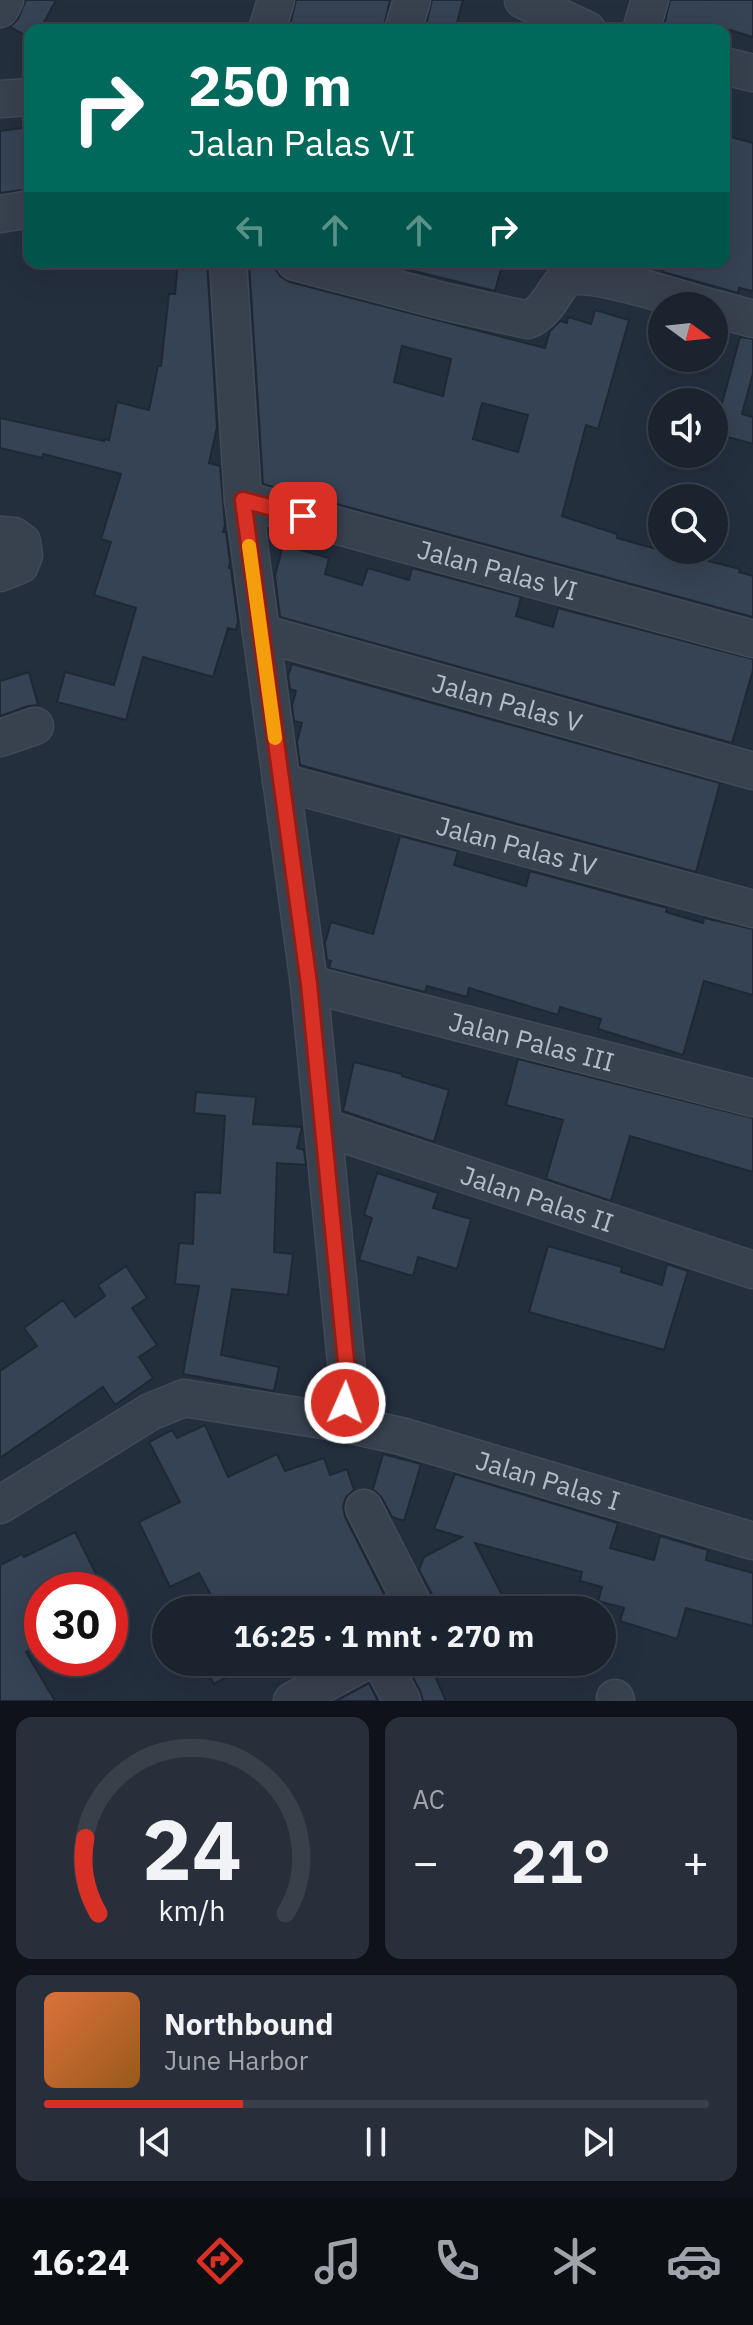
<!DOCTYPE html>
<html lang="id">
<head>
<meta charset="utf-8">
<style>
  :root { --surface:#1b232e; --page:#282f3a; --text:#f1f3f6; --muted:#a0a4aa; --line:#39404a; --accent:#d93025 }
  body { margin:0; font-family:"IBM Plex Sans",sans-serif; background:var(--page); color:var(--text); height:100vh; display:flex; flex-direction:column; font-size:30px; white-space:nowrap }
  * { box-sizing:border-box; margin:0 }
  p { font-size:26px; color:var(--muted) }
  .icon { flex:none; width:44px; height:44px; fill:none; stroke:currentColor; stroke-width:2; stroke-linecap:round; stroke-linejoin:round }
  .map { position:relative; height:1701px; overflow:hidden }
  .sheet { display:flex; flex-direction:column; gap:16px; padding:16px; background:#0f1319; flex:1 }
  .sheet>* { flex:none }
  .guide { position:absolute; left:24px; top:24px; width:706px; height:244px; border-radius:16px; box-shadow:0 8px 32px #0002,0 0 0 2px var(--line); background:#00695c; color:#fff; overflow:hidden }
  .needle { width:52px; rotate:105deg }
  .fabs { position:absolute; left:648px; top:292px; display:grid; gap:16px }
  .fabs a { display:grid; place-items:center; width:80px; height:80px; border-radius:50%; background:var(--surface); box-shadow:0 8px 32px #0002,0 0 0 2px var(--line); font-size:40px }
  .speed { position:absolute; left:24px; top:1572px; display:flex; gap:16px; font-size:40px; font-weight:700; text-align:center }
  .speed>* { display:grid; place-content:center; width:104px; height:104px; border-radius:50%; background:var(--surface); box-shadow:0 8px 32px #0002,0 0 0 2px var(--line); line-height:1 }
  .speed .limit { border:12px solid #d22; background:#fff; color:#111 }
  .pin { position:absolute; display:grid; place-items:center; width:68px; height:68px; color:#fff; margin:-34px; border-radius:16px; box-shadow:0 4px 12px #0006 }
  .me { position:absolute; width:88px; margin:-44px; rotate:2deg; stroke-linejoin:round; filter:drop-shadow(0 0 6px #0008) }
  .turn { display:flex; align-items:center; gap:28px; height:168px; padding:0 32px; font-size:36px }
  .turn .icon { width:104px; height:104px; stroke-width:2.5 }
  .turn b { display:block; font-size:56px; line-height:68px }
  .lanes { display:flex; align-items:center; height:76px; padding:0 32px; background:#0003; justify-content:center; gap:40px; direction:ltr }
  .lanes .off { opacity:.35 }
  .big { font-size:60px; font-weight:800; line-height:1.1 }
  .sheet .tile { flex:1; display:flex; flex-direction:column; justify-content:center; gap:12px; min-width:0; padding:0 28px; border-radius:16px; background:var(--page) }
  .sheet .dial { align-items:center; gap:0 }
  .dial svg { height:208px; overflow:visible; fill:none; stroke:var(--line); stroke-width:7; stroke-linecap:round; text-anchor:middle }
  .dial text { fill:var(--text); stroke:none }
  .song { display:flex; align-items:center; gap:24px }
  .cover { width:96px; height:96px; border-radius:12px; background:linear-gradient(135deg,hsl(20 70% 55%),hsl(30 70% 35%)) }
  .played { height:8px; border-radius:4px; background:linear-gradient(90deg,var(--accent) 30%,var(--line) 30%) }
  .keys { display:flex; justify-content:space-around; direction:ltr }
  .heat { display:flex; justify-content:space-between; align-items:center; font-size:44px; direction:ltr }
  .sheet .tiles { flex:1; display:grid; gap:16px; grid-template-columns:1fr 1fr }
  .tile:last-child { grid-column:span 2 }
  .trip { position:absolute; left:152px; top:1596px; width:464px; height:80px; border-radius:40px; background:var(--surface); box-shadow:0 8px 32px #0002,0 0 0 2px var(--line); font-weight:800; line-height:80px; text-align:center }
  .menu { display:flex; height:128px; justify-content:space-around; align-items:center; background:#0b0e12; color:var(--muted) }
  .menu .icon { width:56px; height:56px }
  .menu .active { color:var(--accent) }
  .menu b { font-size:36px; color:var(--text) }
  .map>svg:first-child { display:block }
  .building { fill:#364354; stroke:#1f2835; stroke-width:2; fill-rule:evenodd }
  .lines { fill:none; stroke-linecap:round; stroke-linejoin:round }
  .minor-casing { stroke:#414a57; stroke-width:39 }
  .minor { stroke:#38414e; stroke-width:36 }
  .route-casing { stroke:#8d1f18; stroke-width:20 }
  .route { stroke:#d93025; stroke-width:14 }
  .slow { stroke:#f59e0b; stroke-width:14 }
  .labels { text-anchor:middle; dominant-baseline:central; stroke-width:8; stroke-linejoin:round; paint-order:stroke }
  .street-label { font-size:26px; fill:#b4bcc9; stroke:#1d2633 }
</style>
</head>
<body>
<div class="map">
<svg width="753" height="1701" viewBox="0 0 753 1701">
  <rect width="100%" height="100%" fill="#242f3e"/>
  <path class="building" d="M 26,0 L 56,0 L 40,30 L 30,30 L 30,38 L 10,27 L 18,19 Z
    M 296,0 L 390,0 L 383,30 L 289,30 Z
    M 432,0 L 463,0 L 455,30 L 425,30 Z
    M 670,0 L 753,0 L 753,37 L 730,30 L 663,30 Z
    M 30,127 L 30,189 L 0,193 L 0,131 Z
    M 724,135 L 753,143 L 753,291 L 739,288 L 738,293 L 663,272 L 665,262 L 724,262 Z
    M 178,262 L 207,262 L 217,427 L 209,463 L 220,466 L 225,525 L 223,532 L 226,532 L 230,562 L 229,568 L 231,569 L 238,621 L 236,630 L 228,628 L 213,677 L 143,657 L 126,720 L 57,702 L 65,672 L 114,685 L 136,608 L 94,595 L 111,542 L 101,539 L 121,474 L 43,454 L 42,458 L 0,448 L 0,418 L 104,441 L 104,439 L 109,440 L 117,402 L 149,410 L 158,366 L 161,366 L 169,294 L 175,294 Z
    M 249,262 L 275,262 L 275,268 L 280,276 L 290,282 L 545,348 L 550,331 L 560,321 L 567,323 L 568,317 L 591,324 L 595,310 L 629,320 L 598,429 L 586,425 L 562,516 L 617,534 L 617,538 L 660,550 L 683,550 L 708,557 L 708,561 L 740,569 L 739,572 L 753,576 L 753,617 L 263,484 ZM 402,346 L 451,359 L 443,396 L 394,382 ZM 482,403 L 528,415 L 518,452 L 473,439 Z
    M 377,262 L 503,262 L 495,291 Z
    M 740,337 L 753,339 L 753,373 L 742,414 L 753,417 L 753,444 L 714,433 Z
    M 283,545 L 329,558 L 325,574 L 362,585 L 368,568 L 409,580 L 412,568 L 521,597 L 516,616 L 553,627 L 558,608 L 753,659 L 753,670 L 732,743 L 280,617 L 275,576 Z
    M 292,664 L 720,783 L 696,872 L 300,765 L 297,742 L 302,723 L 294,721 L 292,706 L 296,691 L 290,689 L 288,676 Z
    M 29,672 L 38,705 L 28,706 L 0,716 L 0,681 Z
    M 400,836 L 458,851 L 454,865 L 526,886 L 530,871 L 667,908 L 666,912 L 703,923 L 704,918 L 753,929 L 753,995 L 704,981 L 683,1055 L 598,1029 L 601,1019 L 560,1007 L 558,1015 L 469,988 L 467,997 L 427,986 L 425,992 L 329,968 L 331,961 L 327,960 L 325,943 L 331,922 L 373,934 Z
    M 518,1059 L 753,1118 L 753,1172 L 630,1136 L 611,1201 L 546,1179 L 563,1120 L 506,1105 Z
    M 354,1062 L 402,1074 L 402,1076 L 449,1090 L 434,1142 L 343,1111 Z
    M 196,1092 L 256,1097 L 253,1124 L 302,1127 L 297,1148 L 304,1150 L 306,1165 L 277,1163 L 274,1252 L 293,1254 L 288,1295 L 232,1289 L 221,1355 L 279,1367 L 274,1391 L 183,1374 L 199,1286 L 175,1284 L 179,1243 L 193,1244 L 195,1192 L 220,1193 L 225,1116 L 194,1113 Z
    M 377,1173 L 438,1193 L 433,1208 L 471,1219 L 457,1269 L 418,1257 L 413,1276 L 359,1260 L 372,1218 L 364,1215 Z
    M 548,1246 L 622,1267 L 621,1272 L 662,1285 L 667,1264 L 688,1271 L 664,1350 L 529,1312 Z
    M 126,1266 L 147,1298 L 132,1308 L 157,1345 L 139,1357 L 153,1378 L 115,1405 L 103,1387 L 0,1458 L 0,1371 L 37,1346 L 24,1328 L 63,1300 L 75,1317 L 105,1296 L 98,1285 Z
    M 205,1425 L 228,1477 L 277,1454 L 285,1471 L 324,1458 L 330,1475 L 347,1469 L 354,1490 L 346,1497 L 343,1506 L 345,1517 L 392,1610 L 219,1610 L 199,1573 L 170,1587 L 139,1522 L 180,1502 L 149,1442 L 172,1430 L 177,1438 Z
    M 383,1454 L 421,1464 L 404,1521 L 392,1517 L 382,1498 L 373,1489 Z
    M 455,1474 L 618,1523 L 610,1548 L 654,1560 L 660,1536 L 708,1550 L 706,1560 L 753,1573 L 753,1626 L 686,1608 L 677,1639 L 620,1621 L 624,1608 L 598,1601 L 602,1587 L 580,1581 L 582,1572 L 475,1543 L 510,1610 L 437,1610 L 435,1600 L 419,1570 L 424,1557 L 462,1537 L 434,1529 Z
    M 75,1532 L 104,1590 L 42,1590 L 42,1644 L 26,1652 L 55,1701 L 0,1701 L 0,1565 L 22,1554 L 24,1557 Z
    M 202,1662 L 254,1662 L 214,1684 Z
    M 405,1662 L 429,1662 L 446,1701 L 423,1701 L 420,1691 Z
    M 369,1683 L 378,1701 L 336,1701 Z"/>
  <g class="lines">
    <g class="minor-casing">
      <g id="minor">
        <path d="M 523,0 L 587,30"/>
        <path d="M 0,9 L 5,0"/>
        <path d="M 267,30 L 276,0"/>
        <path d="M 403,30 L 412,0"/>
        <path d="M 641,30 L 650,0"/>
        <path d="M 724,66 L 753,73"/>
        <path d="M 0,99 L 30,97"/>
        <path d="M 0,214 L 30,209"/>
        <path d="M 295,262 L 443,301 L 528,320 C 548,311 552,293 566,278 C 592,269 674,298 705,306"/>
        <path d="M 714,308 L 753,319"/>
        <path id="s1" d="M 243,500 L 753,639"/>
        <path d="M 0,535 L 14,536 L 22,542 L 24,555 L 20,565 L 0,573"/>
        <path id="s2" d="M 261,633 L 753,771"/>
        <path d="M 0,738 L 35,726"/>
        <path id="s3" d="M 281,782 L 753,909"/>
        <path id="s4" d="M 309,984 L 753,1098"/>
        <path id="s5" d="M 323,1127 L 753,1270"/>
        <path id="s6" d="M 342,1423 L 401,1436 L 753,1541"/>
        <path d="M 0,1505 L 150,1412 L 184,1398 L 342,1423 L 348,1382 L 309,984 L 243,500 L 228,262"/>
        <path d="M 364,1508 L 416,1610"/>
        <path d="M 381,1662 L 402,1701"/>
        <path d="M 615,1698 L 616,1701"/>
        <path d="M 292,1701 L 364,1662"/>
      </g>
    </g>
    <use href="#minor" class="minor"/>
  </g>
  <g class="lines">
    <g class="route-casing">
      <path id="route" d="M 303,516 L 243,500 L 309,984 L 348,1382 L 345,1403"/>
    </g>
    <use href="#route" class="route"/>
    <path class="slow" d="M 249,546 L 275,738"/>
  </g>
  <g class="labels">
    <g class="street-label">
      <text stroke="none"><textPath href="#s1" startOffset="264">Jalan Palas VI</textPath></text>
      <text stroke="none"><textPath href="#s2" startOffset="256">Jalan Palas V</textPath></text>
      <text stroke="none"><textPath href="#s3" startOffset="244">Jalan Palas IV</textPath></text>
      <text stroke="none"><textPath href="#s4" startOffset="230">Jalan Palas III</textPath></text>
      <text stroke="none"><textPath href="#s5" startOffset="226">Jalan Palas II</textPath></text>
      <text stroke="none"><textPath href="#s6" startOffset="214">Jalan Palas I</textPath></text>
    </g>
  </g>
</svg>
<div class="fabs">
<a><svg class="needle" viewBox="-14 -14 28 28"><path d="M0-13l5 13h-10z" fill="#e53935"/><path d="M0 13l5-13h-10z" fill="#a0a4aa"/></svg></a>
<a><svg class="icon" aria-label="sound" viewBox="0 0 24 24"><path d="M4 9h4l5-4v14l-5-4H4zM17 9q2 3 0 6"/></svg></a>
<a><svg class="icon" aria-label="search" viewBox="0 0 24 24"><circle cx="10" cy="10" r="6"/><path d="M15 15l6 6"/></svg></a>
</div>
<div class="speed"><div class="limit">30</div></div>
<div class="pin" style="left:303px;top:516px;background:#d93025"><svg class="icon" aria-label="arrive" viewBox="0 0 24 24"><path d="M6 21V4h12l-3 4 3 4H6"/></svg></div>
<svg class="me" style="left:345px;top:1403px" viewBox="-20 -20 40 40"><circle r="17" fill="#d93025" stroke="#fff" stroke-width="3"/><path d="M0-11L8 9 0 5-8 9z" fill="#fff"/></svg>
<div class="trip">16:25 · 1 mnt · 270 m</div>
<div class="guide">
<div class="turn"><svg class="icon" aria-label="right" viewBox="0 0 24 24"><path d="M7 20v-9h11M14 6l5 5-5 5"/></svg><div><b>250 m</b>Jalan Palas VI</div></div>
<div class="lanes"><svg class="icon off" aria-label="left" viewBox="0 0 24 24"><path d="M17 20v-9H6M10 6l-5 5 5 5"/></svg><svg class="icon off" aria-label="ahead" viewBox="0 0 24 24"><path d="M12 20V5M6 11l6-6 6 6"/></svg><svg class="icon off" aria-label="ahead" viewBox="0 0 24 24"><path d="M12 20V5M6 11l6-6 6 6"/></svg><svg class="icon" aria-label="right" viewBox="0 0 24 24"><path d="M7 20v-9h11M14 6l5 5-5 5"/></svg></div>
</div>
</div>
<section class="sheet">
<div class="tiles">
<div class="tile dial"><svg viewBox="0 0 100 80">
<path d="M14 69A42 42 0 1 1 86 69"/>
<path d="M14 69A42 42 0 0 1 9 40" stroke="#d93025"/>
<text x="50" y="56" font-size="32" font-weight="700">24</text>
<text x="50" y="72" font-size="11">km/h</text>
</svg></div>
<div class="tile"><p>AC</p>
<div class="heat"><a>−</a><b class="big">21°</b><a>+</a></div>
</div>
<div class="tile">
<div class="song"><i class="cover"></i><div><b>Northbound</b><p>June Harbor</p></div></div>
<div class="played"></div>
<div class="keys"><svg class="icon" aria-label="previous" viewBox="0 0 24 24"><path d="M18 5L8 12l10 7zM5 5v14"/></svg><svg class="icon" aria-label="pause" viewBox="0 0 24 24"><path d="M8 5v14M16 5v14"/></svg><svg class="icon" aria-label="next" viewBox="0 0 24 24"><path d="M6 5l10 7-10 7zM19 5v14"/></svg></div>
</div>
</div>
</section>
<nav class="menu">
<b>16:24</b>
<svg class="icon active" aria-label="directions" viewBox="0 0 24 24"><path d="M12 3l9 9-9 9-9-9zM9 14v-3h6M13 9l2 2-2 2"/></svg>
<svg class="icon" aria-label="music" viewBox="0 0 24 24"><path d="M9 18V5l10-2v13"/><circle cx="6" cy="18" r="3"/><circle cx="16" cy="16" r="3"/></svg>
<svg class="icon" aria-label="phone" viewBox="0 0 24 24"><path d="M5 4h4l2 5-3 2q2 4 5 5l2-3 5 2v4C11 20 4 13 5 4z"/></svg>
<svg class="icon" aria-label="climate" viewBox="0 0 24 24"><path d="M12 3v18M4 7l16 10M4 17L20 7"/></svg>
<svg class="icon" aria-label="car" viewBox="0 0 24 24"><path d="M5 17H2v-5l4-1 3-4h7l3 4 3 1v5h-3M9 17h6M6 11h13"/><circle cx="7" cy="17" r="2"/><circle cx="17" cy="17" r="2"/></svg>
</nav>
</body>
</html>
